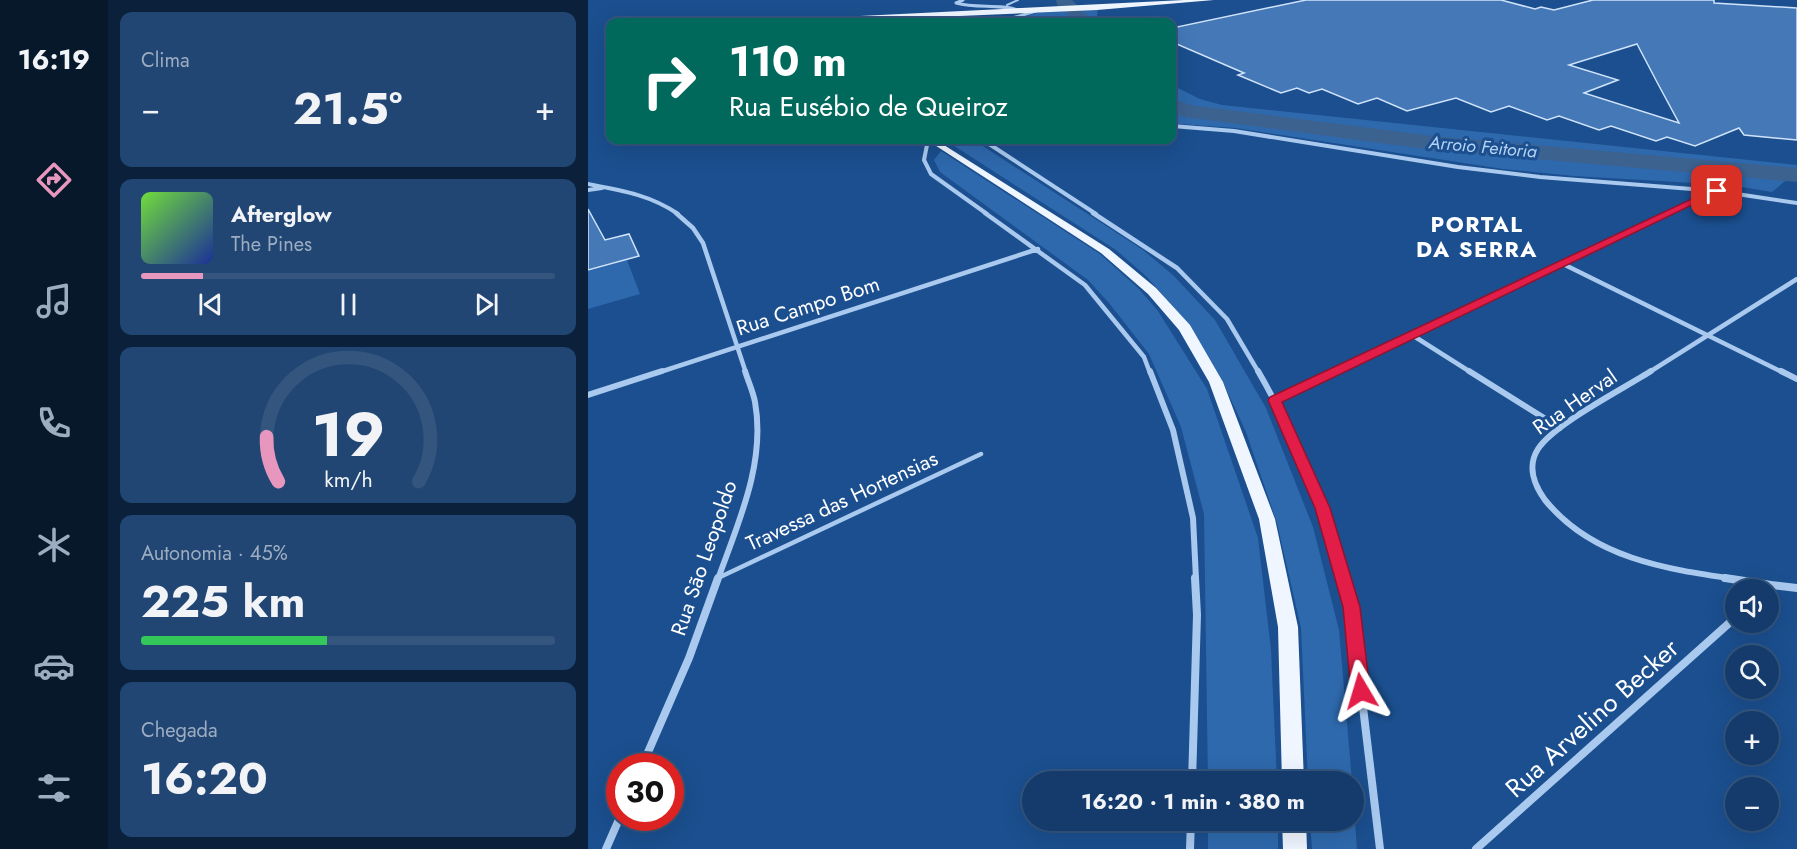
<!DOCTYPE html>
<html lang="pt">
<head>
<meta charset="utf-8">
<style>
  :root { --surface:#143b6b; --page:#214673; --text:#f1f3f6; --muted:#9dadc1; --line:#33557e; --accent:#e797bd }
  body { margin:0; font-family:Jost,sans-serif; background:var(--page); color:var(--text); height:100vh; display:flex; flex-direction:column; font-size:22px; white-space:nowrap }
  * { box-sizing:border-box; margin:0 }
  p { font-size:20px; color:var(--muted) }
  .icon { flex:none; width:33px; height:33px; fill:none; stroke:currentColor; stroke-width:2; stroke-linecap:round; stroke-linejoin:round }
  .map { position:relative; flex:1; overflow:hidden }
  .panel { display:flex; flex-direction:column; gap:12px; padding:12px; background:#0b203b; width:480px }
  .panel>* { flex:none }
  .guide { position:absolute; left:18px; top:18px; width:570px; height:126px; border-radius:12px; box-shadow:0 6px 24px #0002,0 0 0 2px var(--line); background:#00695c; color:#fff; overflow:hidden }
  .tools { position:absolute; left:1137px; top:579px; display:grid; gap:12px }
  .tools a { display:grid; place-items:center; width:54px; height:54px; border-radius:50%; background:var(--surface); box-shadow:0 6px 24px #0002,0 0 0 2px var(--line); font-size:30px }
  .speed { position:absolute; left:18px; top:753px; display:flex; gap:12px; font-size:30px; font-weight:700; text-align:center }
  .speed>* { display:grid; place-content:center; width:78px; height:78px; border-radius:50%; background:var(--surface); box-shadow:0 6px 24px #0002,0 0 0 2px var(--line); line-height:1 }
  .speed .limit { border:9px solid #d22; background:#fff; color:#111 }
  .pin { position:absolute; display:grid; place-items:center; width:51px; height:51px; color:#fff; margin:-26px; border-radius:12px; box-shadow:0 3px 9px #0006 }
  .me { position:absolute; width:66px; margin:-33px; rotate:353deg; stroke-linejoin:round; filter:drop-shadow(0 0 4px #0008) }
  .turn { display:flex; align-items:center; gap:21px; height:126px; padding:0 24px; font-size:27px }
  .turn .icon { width:78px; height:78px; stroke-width:2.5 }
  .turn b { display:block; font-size:42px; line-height:51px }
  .big { font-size:45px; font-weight:700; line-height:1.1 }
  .panel .card { flex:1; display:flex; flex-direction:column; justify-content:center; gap:9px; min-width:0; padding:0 21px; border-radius:12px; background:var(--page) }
  .panel .dial { align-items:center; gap:0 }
  .dial svg { height:156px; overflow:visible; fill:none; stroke:var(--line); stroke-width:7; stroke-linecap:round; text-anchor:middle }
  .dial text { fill:var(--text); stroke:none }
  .song { display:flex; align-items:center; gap:18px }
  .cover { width:72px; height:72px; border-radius:9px; background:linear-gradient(135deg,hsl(100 70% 55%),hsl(230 70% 35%)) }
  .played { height:6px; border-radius:3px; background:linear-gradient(90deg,var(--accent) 15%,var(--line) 15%) }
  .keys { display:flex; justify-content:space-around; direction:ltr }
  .heat { display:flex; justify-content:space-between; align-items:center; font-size:33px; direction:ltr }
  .charge { height:9px; border-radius:4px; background:linear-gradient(90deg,#34c759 45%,var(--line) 0) }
  .trip { position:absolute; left:434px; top:771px; width:342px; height:60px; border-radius:30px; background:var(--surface); box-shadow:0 6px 24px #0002,0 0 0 2px var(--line); font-weight:700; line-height:60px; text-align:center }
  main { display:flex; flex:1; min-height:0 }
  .tabs { display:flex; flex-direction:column; width:108px; justify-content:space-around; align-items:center; background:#08182b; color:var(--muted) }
  .tabs .icon { width:42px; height:42px }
  .tabs .selected { color:var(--accent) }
  .tabs b { font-size:27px; color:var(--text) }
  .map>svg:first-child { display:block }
  .green { fill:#2e69ad }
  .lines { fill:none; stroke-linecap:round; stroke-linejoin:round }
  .river { fill:#3c6290; fill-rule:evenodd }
  .building { fill:#4478b7; stroke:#cfe3fa; stroke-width:1.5; fill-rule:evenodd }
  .service-far1 { stroke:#a9c9ee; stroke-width:2 }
  .service { stroke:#a9c9ee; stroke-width:4.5 }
  .minor-far4 { stroke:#a9c9ee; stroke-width:3 }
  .minor-far3 { stroke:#a9c9ee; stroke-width:4 }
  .minor-far2 { stroke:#a9c9ee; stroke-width:4.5 }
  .minor-far1 { stroke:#a9c9ee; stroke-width:6 }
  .minor { stroke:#a9c9ee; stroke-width:8 }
  .primary { fill:#f0f6ff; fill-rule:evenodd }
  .route { fill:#e11d48; stroke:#92132f; stroke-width:1.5 }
  .labels { text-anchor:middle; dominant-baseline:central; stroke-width:6; stroke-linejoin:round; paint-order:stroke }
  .far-water-label { font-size:18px; font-style:italic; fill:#b5d3f5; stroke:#1b4f8f }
  .street-label { font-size:21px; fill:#fff; stroke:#1b4f8f }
  .far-district-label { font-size:22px; font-weight:bold; letter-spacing:1.5px; fill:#fff; stroke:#1b4f8f }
  .near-street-label { font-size:26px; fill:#fff; stroke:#1b4f8f }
</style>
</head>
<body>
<main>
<nav class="tabs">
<b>16:19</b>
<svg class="icon selected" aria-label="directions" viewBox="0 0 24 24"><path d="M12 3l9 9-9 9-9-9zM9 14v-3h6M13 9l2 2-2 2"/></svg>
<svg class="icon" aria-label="music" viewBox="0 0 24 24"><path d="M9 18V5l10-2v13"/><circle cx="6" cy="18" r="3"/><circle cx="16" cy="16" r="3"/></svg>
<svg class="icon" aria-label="phone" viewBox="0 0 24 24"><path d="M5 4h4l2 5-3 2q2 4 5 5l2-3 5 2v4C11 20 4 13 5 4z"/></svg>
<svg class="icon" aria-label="climate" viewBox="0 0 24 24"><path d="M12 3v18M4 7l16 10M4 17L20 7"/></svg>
<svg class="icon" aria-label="car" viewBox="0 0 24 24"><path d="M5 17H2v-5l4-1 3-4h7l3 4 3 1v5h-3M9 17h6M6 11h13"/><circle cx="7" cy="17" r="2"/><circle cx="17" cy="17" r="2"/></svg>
<svg class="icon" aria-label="filters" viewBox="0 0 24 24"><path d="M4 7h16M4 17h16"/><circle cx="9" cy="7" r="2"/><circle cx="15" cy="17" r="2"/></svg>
</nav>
<section class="panel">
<div class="card"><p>Clima</p>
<div class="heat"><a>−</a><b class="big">21.5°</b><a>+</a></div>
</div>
<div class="card">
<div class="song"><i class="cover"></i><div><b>Afterglow</b><p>The Pines</p></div></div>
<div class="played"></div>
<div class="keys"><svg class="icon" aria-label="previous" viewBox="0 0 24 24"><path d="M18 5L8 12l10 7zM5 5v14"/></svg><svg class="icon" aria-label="pause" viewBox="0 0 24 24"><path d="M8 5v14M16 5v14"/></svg><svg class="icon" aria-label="next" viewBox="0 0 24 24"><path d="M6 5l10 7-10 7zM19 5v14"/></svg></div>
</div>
<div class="card dial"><svg viewBox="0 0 100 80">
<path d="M14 69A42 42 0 1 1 86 69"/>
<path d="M14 69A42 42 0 0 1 8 46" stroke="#e797bd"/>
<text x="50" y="56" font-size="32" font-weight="700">19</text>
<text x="50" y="72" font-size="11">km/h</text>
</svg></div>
<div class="card"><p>Autonomia · 45%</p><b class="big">225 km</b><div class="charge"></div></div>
<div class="card"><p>Chegada</p><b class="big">16:20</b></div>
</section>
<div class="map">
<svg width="1209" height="849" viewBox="0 0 1209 849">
  <rect width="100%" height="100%" fill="#1b4f8f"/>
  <path class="green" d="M 510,9 L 508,22 L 417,22 L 453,12 Z
    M 584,85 L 612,99 L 634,105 L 1209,165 L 1209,178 L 1201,178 L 1184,192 L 1141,185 L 985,176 L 915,169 L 648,128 L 591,124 L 584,122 Z
    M 357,140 L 387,141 L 555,250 L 586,276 L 627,320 L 678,408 L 725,527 L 751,630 L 764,781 L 720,781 L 713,628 L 689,523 L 658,432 L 633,378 L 603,327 L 558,276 L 528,250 Z
    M 353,151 L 512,254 L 551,289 L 570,311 L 619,389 L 670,538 L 683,650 L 689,781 L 620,781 L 616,514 L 593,427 L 561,354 L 521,303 L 500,280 L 352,172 L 346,160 Z
    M 39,260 L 52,294 L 0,309 L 0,271 Z
    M 765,797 L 769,849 L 724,849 L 722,821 L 765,820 Z
    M 620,821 L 690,821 L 690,849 L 620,849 Z"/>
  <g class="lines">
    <path class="river" d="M 468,0 L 484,0 L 501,17 L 497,22 L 480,22 L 483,17 L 469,5 Z
      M 584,98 L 602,105 L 845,136 L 1209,168 L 1209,182 L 845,150 L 597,117 L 584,112 Z"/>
  </g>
  <path class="building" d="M 718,0 L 913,0 L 947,9 L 953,7 L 966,10 L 1005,0 L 1126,0 L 1126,3 L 1209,8 L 1209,140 L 1156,135 L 1151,128 L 1107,146 L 1079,137 L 1068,141 L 1023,126 L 1011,130 L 971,116 L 959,120 L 921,106 L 903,112 L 868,98 L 819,111 L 789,98 L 770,104 L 734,89 L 721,93 L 709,88 L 693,93 L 650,75 L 656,73 L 584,42 L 584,28 ZM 1049,44 L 1070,84 L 1091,123 L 996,93 L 1030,80 L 981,65 Z
    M 0,209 L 17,240 L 41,234 L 51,256 L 0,270 Z"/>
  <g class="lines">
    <path class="service-far1" d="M 419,5 L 430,0"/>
    <path class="service" d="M 130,578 L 393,454"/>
    <path class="minor-far4" d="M 375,0 L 368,3 C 390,9 412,3 433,11
      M 411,22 L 448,11"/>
    <path class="minor-far3" d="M 584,126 L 646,131 L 870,167 L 952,177 L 1129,191 L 1209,203
      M 340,140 L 336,160 L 343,174 L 399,214
      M 395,140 L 508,214
      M 0,184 C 32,190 63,195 90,214
      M 0,190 L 14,188
      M 1079,214 L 1128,191"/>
    <path class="minor-far2" d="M 88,213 L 105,228 L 115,243 L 158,373
      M 397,213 L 497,285 L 556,357 L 562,373
      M 505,213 L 589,268 L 639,319 L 671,373
      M 973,263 L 1196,373
      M 824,335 L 884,373
      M 69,373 L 450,249
      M 745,373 L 1082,213
      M 1060,373 L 1209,279"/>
    <path class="minor-far1" d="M 562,371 L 585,430 L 605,518 L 608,579
      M 670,371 C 708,436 734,507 755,579
      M 881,371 L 972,428
      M 1063,371 C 1035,389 966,424 950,449 C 939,466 946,485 957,500 C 1004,558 1077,569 1147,579
      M 1193,371 L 1209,379
      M 0,395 L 74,371
      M 687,400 L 748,371
      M 130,579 C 150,523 178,463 167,402 C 165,391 160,381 157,371"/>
    <path class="minor" d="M 754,578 L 763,607 L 792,849
      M 1137,578 L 1183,585
      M 1178,590 L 1183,585 L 1209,588
      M 54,766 L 101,658 L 130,578
      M 604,782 L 609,615 L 607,578
      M 18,849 L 32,817
      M 602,849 L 603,820
      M 888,849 L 1148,617"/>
    <path class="primary" d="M 596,0 L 626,0 L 509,10 L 231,22 L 272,16 Z
      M 339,140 L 348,140 L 521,249 L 568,288 L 602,325 L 635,382 L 687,519 L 710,627 L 716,782 L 694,782 L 690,627 L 671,519 L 621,382 L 591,330 L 560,294 L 513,253 Z
      M 694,820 L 718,820 L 719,849 L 695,849 Z"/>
  </g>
  <path class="route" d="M 1125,189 L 1133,191 L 694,402 L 742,508 L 772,607 L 782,691 L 779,697 L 773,699 L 766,697 L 763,691 L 755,607 L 727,508 L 680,400 L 682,397 Z"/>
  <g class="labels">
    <g class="far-water-label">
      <text transform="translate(895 147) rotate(5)">Arroio Feitoria</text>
    </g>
    <g class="street-label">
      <text transform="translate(220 306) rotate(-18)">Rua Campo Bom</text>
      <text transform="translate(987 402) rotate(-35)">Rua Herval</text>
      <text transform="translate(254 501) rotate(-25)">Travessa das Hortensias</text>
      <text transform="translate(116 558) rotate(-71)">Rua São Leopoldo</text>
    </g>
    <g class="far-district-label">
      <text x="889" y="224">PORTAL<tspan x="889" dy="25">DA SERRA</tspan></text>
    </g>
    <g class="near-street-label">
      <text transform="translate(1004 718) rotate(-42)">Rua Arvelino Becker</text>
    </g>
  </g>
</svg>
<div class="tools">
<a><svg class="icon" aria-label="sound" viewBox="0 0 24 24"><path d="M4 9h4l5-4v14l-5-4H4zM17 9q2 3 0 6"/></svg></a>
<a><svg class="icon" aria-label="search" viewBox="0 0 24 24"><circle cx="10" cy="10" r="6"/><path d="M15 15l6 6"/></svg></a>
<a>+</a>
<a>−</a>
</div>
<div class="speed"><div class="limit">30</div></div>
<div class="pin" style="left:1129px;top:191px;background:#d93025"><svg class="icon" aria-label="arrive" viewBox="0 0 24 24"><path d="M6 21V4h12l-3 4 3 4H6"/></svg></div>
<svg class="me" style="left:773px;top:691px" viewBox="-20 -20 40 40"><path d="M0-17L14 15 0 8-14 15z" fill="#e11d48" stroke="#fff" stroke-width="4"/></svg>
<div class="trip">16:20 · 1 min · 380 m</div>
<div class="guide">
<div class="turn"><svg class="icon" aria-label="right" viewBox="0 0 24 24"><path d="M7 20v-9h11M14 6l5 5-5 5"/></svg><div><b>110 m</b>Rua Eusébio de Queiroz</div></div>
</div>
</div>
</main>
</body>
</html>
